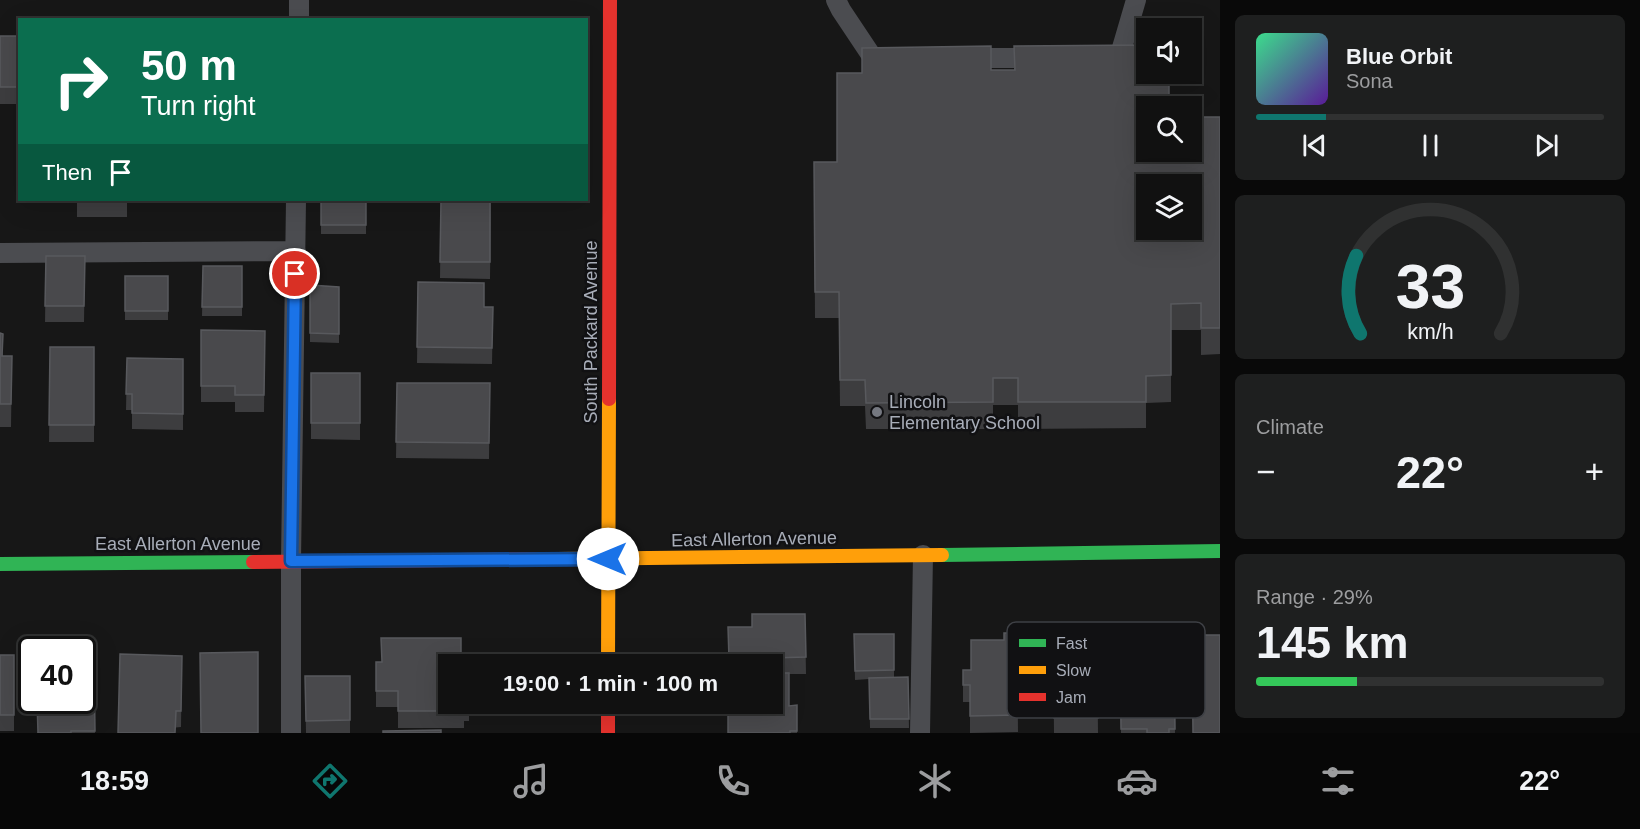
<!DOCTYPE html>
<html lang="en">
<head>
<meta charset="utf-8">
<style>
  :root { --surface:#111; --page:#1e1f1f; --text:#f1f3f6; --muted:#9c9d9f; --line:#303131; --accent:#0f766e }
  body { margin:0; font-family:Arial,sans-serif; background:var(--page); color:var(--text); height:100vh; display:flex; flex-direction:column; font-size:22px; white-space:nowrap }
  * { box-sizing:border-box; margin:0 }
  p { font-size:20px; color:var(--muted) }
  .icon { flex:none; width:33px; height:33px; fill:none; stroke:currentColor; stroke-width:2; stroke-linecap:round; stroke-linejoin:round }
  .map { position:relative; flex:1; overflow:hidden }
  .side { display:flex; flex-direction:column; gap:15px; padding:15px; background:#090909; width:420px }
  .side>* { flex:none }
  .hud { position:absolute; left:18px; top:18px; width:570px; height:183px; border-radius:0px; box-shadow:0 6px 24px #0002,0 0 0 2px var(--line); background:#0b6e4f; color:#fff; overflow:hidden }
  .tools { position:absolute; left:1136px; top:18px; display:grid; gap:12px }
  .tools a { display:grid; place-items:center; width:66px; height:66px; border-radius:0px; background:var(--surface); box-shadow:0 6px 24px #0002,0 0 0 2px var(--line); font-size:30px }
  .speed { position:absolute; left:18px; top:636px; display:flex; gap:12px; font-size:30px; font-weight:700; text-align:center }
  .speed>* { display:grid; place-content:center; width:78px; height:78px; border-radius:50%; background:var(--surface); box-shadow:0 6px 24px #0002,0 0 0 2px var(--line); line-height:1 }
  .speed .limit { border:3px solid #111; border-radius:9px; background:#fff; color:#111 }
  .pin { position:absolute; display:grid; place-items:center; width:51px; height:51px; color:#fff; margin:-26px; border:3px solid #fff; border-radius:50%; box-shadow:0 2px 6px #0007 }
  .me { position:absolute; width:66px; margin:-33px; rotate:270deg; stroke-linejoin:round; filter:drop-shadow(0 0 4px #0008) }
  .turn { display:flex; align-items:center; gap:21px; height:126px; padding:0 24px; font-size:27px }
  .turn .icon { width:78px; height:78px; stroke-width:2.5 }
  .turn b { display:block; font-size:42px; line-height:51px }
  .then { display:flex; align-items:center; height:57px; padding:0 24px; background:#0003; gap:12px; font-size:22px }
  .big { font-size:45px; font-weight:700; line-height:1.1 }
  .side .widget { flex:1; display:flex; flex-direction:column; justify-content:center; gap:9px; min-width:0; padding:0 21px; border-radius:9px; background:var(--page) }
  .side .dial { align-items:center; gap:0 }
  .dial svg { height:156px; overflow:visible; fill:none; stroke:var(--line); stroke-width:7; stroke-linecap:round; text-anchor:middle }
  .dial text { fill:var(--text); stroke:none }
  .song { display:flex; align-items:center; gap:18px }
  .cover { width:72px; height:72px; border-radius:9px; background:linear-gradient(135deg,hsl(150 70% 55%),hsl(270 70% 35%)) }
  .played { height:6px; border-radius:3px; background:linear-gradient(90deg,var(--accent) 20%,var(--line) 20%) }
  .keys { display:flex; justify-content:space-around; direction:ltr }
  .heat { display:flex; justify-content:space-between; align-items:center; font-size:33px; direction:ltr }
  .charge { height:9px; border-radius:4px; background:linear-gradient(90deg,#34c759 29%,var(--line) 0) }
  .trip { position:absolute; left:438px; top:654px; width:345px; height:60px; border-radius:0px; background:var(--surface); box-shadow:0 6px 24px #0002,0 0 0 2px var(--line); font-weight:700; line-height:60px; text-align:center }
  .tabs { display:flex; height:96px; justify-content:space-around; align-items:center; background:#070707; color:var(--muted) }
  .tabs .icon { width:42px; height:42px }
  .tabs .selected { color:var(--accent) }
  .tabs b { font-size:27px; color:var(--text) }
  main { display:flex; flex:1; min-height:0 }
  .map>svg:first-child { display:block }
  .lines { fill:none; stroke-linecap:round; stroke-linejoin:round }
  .lane { stroke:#4b4c50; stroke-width:20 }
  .fast { stroke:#30b455; stroke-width:14 }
  .slow { stroke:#ff9f0a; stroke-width:14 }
  .jam { stroke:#e5322d; stroke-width:14 }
  .wall { fill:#3d3d3f }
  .building { fill:#49494c; stroke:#58595d; stroke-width:1.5; fill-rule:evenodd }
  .route-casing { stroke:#114b97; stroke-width:15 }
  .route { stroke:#1a73e8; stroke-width:10 }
  .poi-dot { fill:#757880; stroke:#111113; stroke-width:2 }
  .labels { text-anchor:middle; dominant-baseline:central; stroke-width:5; stroke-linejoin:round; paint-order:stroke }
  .street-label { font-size:18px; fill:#a8adb8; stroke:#111113 }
  .poi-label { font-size:18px; fill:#a8adb8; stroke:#111113; text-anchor:start }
  .key { fill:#111113; stroke:#3e4045; stroke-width:1.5 }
  .key-label { font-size:16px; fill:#a8adb8 }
</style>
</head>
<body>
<main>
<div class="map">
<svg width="1220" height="733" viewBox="0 0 1220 733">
  <rect width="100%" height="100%" fill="#171717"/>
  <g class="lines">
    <path class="lane" d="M 836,0 L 841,10 L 873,58 L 886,58
      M 299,20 L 299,0
      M 966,58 L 1039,58
      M 1107,58 L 1119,58 L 1136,0
      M 0,253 L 296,251
      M 291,733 L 291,561 L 296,200
      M 920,733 L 923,555"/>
    <path class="fast" d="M 942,555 L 1220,551
      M 0,564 L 253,562"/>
    <path class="slow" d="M 557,559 L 942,555
      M 608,664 L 609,399"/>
    <path class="jam" d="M 609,399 L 610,0
      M 253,562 L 557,559
      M 608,704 L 608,733"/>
  </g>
  <path class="wall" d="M 0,36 L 20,36 L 20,104 L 0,104 Z
    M 1014,46 L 1146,152 L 1200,140 L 1200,117 L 1220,117 L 1220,354 L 1201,355 L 1201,330 L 1171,330 L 1171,402 L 1146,403 L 1146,428 L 1018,429 L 1018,405 L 993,405 L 993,429 L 866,429 L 865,406 L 840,406 L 839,318 L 815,318 L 814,162 L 837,162 L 991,70 L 1014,70 Z
    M 77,200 L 127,200 L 127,217 L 77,217 Z
    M 321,200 L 366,200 L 366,234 L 321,234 Z
    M 441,200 L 491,200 L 490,279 L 440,278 Z
    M 46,256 L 85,256 L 84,322 L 45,322 Z
    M 203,266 L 242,266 L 242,316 L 202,316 Z
    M 125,276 L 168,276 L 168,320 L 125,320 Z
    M 418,282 L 484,307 L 493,307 L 492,364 L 417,363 Z
    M 310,285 L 339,287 L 339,343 L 310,342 Z
    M 201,330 L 265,331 L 264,412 L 235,412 L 235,402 L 201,402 Z
    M 0,333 L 3,356 L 12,356 L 11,427 L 0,427 Z
    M 50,347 L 94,347 L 94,442 L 49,442 Z
    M 127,358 L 183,359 L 183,430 L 132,429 L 132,410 L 126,410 Z
    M 311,373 L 360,373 L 360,440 L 311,439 Z
    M 397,383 L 490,383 L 489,459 L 396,458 Z
    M 805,614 L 806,674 L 789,674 L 789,706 L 797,705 L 797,733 L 728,733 L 772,704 L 772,664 L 729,664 L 728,627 L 752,627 Z
    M 1017,633 L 1018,732 L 970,733 L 970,702 L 963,702 L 963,670 L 971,670 L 1004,640 Z
    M 854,634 L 894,634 L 894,677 L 908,677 L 909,728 L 870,728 L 869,679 L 855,680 Z
    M 1097,634 L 1098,733 L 1054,733 L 1053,635 Z
    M 1120,634 L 1174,634 L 1175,733 L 1121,733 Z
    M 0,655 L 14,655 L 14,731 L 0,731 Z
    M 182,656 L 181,727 L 118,733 Z
    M 83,659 L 94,659 L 95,733 L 37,733 Z
    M 376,662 L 448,664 L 469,704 L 469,721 L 464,721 L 464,728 L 398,728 L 398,707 L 376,707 Z
    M 305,676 L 350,676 L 350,733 L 306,733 Z"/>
  <path class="building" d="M 0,36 L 20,36 L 20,87 L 0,87 Z
    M 1143,45 L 1143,69 L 1146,69 L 1146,74 L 1169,74 L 1169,106 L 1146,106 L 1146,152 L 1191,152 L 1191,140 L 1200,140 L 1200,117 L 1220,117 L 1220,328 L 1201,328 L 1201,303 L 1171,304 L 1171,375 L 1146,376 L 1146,402 L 1018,402 L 1018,378 L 993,378 L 993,402 L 866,403 L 865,380 L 840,380 L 839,292 L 815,292 L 814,162 L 837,162 L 837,73 L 862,73 L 862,48 L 991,46 L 991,70 L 1015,70 L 1014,46 ZM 1146,184 L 1191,184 L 1191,230 L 1146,230 Z
    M 77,200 L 127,200 L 127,201 L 77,201 Z
    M 321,200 L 366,200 L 366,225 L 321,225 Z
    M 441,200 L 490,200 L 490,262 L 440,262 Z
    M 46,256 L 85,256 L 84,306 L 45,306 Z
    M 203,266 L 242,266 L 242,307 L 202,307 Z
    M 125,276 L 168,276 L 168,311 L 125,311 Z
    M 418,282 L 484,283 L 484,307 L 493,307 L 492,348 L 417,347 Z
    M 310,285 L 339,287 L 339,334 L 310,333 Z
    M 201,330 L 265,331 L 264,395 L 235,395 L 235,386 L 201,386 Z
    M 0,333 L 3,334 L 2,356 L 12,356 L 11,404 L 0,404 Z
    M 50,347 L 94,347 L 94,425 L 49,425 Z
    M 127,358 L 183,359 L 183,414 L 132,413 L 132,394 L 126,394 Z
    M 311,373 L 360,373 L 360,423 L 311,423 Z
    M 397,383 L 490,383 L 489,443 L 396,442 Z
    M 752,614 L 805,614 L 806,657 L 729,659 L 728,627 L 752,627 Z
    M 1004,633 L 1017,633 L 1018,715 L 970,716 L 970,685 L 963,685 L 963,670 L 971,670 L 971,640 L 1004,640 Z
    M 854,634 L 894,634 L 894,670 L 855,671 Z
    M 1097,634 L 1098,718 L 1054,718 L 1053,635 Z
    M 1120,634 L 1174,634 L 1175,729 L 1169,729 L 1169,733 L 1147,733 L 1147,729 L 1121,729 Z
    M 1192,635 L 1220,635 L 1220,733 L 1193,733 Z
    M 381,638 L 461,638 L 461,664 L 448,664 L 448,704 L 469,704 L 464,704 L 464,711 L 398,711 L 398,691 L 376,691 L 376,662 L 382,662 Z
    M 258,652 L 258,733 L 201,733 L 200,653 Z
    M 120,654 L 182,656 L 181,711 L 176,711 L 175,733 L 118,733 Z
    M 0,655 L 14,655 L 14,715 L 0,715 Z
    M 82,656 L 83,659 L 94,659 L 95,731 L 71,731 L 71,733 L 38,733 L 37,700 L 82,700 Z
    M 772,673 L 789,673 L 789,706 L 797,705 L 797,731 L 790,731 L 790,733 L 728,733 L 728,704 L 772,704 Z
    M 305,676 L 350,676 L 350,720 L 306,721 Z
    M 908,677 L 909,719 L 870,719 L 869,678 Z
    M 441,730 L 441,733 L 383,733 L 383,731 Z"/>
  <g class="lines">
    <g class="route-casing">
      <path id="route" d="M 295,274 L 291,561 L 608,559"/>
    </g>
    <use href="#route" class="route"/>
  </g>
  <circle class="poi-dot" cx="877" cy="412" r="6"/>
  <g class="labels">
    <g class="street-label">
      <text transform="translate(591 332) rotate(-90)">South Packard Avenue</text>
      <text transform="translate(754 539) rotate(-1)">East Allerton Avenue</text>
      <text x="178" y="544">East Allerton Avenue</text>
    </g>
    <g class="poi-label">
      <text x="889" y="402">Lincoln<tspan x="889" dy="21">Elementary School</tspan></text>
    </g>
  </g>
  <rect x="1007" y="622" width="198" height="96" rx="9" class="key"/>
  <rect x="1019" y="639" width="27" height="8" fill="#30b455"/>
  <rect x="1019" y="666" width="27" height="8" fill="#ff9f0a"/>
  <rect x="1019" y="693" width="27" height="8" fill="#e5322d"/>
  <g class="key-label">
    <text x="1056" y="649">Fast</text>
    <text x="1056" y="676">Slow</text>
    <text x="1056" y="703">Jam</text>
  </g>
</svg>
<div class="tools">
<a><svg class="icon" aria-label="sound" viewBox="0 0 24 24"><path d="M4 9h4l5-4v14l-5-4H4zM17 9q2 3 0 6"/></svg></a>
<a><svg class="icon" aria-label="search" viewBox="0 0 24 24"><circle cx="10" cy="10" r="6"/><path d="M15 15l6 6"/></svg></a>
<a><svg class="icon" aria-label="layers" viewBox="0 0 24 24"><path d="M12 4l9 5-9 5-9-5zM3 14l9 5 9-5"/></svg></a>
</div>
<div class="speed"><div class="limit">40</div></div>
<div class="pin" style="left:295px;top:274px;background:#d93025"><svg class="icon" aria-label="arrive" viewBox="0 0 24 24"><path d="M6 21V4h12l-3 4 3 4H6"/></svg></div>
<svg class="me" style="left:608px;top:559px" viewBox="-20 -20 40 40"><circle r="19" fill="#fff"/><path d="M0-13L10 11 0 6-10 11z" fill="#1a73e8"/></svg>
<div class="trip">19:00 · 1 min · 100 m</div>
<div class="hud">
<div class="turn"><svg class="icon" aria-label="right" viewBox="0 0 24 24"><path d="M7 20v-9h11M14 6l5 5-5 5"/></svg><div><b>50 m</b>Turn right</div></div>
<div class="then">Then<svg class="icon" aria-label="arrive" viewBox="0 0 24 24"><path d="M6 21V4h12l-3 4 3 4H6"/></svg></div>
</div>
</div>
<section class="side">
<div class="widget">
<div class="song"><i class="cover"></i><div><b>Blue Orbit</b><p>Sona</p></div></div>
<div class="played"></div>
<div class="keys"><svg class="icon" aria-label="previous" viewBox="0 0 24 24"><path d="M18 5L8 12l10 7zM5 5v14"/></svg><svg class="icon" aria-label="pause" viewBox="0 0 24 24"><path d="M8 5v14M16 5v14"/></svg><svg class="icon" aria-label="next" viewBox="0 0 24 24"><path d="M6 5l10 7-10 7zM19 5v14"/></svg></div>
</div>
<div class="widget dial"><svg viewBox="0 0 100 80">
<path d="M14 69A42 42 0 1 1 86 69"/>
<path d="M14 69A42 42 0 0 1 12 29" stroke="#0f766e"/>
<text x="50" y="56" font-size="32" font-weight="700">33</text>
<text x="50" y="72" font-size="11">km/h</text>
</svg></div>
<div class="widget"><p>Climate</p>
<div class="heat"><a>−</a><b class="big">22°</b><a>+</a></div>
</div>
<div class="widget"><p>Range · 29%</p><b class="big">145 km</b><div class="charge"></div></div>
</section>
</main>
<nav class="tabs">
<b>18:59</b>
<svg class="icon selected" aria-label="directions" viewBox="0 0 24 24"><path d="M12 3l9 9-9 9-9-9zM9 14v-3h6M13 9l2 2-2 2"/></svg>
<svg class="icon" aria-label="music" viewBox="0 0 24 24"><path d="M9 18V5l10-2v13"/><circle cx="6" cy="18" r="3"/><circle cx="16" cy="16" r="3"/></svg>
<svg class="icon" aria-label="phone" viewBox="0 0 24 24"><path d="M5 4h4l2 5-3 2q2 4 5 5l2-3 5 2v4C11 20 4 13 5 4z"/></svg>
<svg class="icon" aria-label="climate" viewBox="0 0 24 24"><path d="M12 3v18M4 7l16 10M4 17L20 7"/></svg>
<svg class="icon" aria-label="car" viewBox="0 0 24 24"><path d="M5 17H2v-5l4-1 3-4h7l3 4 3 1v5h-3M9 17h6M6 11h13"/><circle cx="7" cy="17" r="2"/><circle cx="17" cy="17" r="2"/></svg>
<svg class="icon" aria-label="filters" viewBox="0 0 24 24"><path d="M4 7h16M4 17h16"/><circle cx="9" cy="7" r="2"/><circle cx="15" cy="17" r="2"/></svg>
<b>22°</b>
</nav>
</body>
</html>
